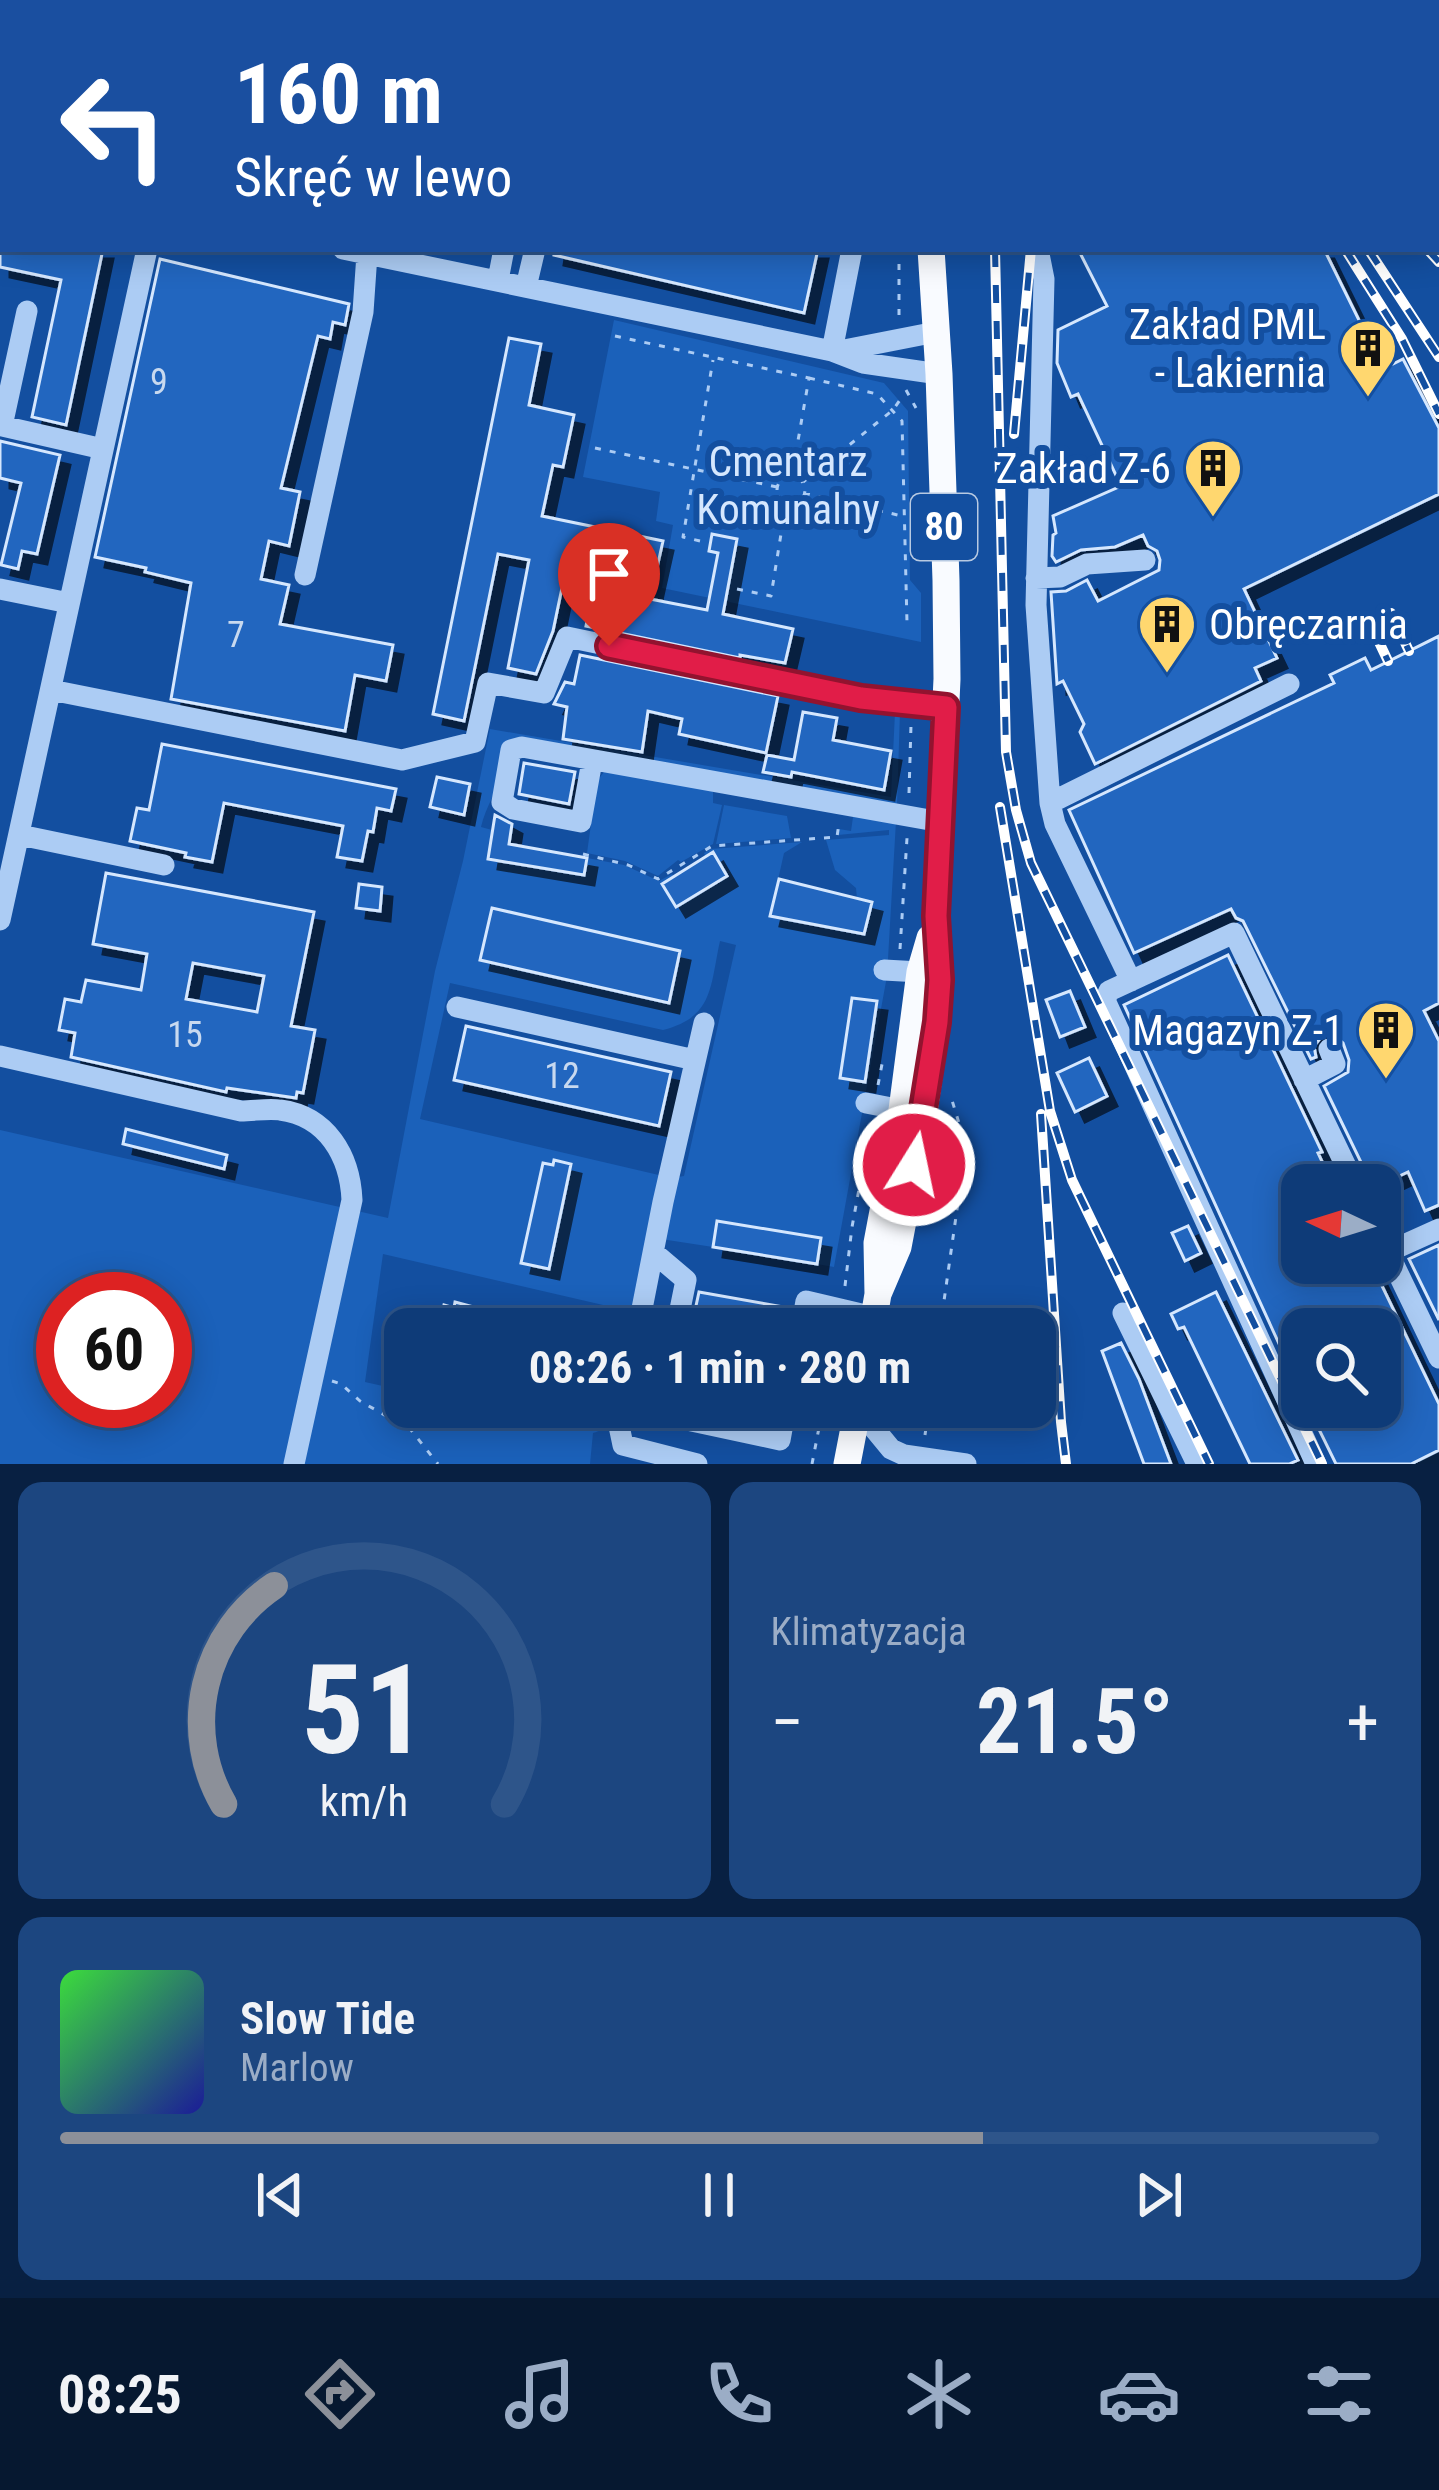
<!DOCTYPE html>
<html lang="pl">
<head>
<meta charset="utf-8">
<style>
  :root { --surface:#0e3b78; --page:#1c4680; --text:#f1f3f6; --muted:#9badc6; --line:#2e558a; --accent:#8c9099 }
  body { margin:0; font-family:"Roboto Condensed",sans-serif; background:var(--page); color:var(--text); height:100vh; display:flex; flex-direction:column; font-size:45px; white-space:nowrap }
  * { box-sizing:border-box; margin:0 }
  p { font-size:39px; color:var(--muted) }
  .icon { flex:none; width:66px; height:66px; fill:none; stroke:currentColor; stroke-width:2; stroke-linecap:round; stroke-linejoin:round }
  .map { position:relative; height:1464px; overflow:hidden }
  .drawer { display:flex; flex-direction:column; gap:18px; padding:18px; background:#082042; flex:1 }
  .drawer>* { flex:none }
  .guide { position:absolute; left:0px; top:0px; width:1440px; height:252px; box-shadow:0 6px 30px #0003,0 0 0 3px var(--line); background:#1a4fa0; color:#fff; overflow:hidden }
  .needle { width:78px; rotate:274deg }
  .tools { position:absolute; left:1281px; top:1164px; display:grid; gap:24px }
  .tools a { display:grid; place-items:center; width:120px; height:120px; border-radius:24px; background:var(--surface); box-shadow:0 6px 30px #0003,0 0 0 3px var(--line); font-size:60px }
  .speed { position:absolute; left:36px; top:1272px; display:flex; gap:24px; font-size:60px; font-weight:700; text-align:center }
  .speed>* { display:grid; place-content:center; width:156px; height:156px; border-radius:50%; background:var(--surface); box-shadow:0 6px 30px #0003,0 0 0 3px var(--line); line-height:1 }
  .speed .limit { border:18px solid #d22; background:#fff; color:#111 }
  .pin { position:absolute; display:grid; place-items:center; width:102px; height:102px; color:#fff; margin:-123px -51px; border-radius:50% 50% 50% 0; rotate:-45deg; box-shadow:0 0 12px #0007 }
  .pin .icon { rotate:45deg }
  .me { position:absolute; width:132px; margin:-66px; rotate:10deg; stroke-linejoin:round; filter:drop-shadow(0 0 9px #0008) }
  .turn { display:flex; align-items:center; gap:42px; height:252px; padding:0 36px; font-size:54px }
  .turn .icon { width:156px; height:156px; stroke-width:2.5 }
  .turn b { display:block; font-size:84px; line-height:102px }
  .big { font-size:90px; font-weight:700; line-height:1.1 }
  .drawer .widget { flex:1; display:flex; flex-direction:column; justify-content:center; gap:18px; min-width:0; padding:0 42px; border-radius:24px; background:var(--page) }
  .drawer .dial { align-items:center; gap:0 }
  .dial svg { height:312px; overflow:visible; fill:none; stroke:var(--line); stroke-width:7; stroke-linecap:round; text-anchor:middle }
  .dial text { fill:var(--text); stroke:none }
  .song { display:flex; align-items:center; gap:36px }
  .cover { width:144px; height:144px; border-radius:18px; background:linear-gradient(135deg,hsl(120 70% 55%),hsl(240 70% 35%)) }
  .played { height:12px; border-radius:6px; background:linear-gradient(90deg,var(--accent) 70%,var(--line) 70%) }
  .keys { display:flex; justify-content:space-around; direction:ltr }
  .heat { display:flex; justify-content:space-between; align-items:center; font-size:66px; direction:ltr }
  .drawer .tiles { flex:1; display:grid; gap:18px; grid-template-columns:1fr 1fr }
  .widget:last-child { grid-column:span 2 }
  .trip { position:absolute; left:384px; top:1308px; width:672px; height:120px; border-radius:24px; background:var(--surface); box-shadow:0 6px 30px #0003,0 0 0 3px var(--line); font-weight:700; line-height:120px; text-align:center }
  .tabs { display:flex; height:192px; justify-content:space-around; align-items:center; background:#061830; color:var(--muted) }
  .tabs .icon { width:84px; height:84px }
  .tabs .on { color:var(--accent) }
  .tabs b { font-size:54px; color:var(--text) }
  .map>svg:first-child { display:block }
  .green { fill:#1b61ba; fill-rule:evenodd }
  .building { fill:#2166bf; stroke:#d5e7fe; stroke-width:3; fill-rule:evenodd; filter:url(#shadow) }
  .lines { fill:none; stroke-linecap:round; stroke-linejoin:round }
  .path { stroke:#acccf4; stroke-width:3; stroke-dasharray:6 9; stroke-linecap:butt }
  .minor { stroke:#acccf4; stroke-width:21 }
  .major { stroke:#f9fbff; stroke-width:27 }
  .rail-casing { stroke:#fff; stroke-width:10 }
  .rail { stroke:#134fa0; stroke-width:6; stroke-dasharray:18; stroke-linecap:butt }
  .route-casing { stroke:#92132f; stroke-width:30 }
  .route { stroke:#e11d48; stroke-width:21 }
  .labels { text-anchor:middle; dominant-baseline:central; stroke-width:12; stroke-linejoin:round; paint-order:stroke }
  .number-label { font-size:36px; fill:#c8d9ef }
  .shield { fill:#134fa0; stroke:#b8cae2; stroke-width:3 }
  .shield-label { font-size:39px; font-weight:bold; fill:#fff }
  .poi-label { font-size:42px; fill:#fff; stroke:#134fa0; text-anchor:end }
  .park-label { font-size:42px; fill:#d5e7fe; stroke:#134fa0 }
</style>
</head>
<body>
<div class="map">
<svg width="1439" height="1464" viewBox="0 0 1439 1464">
  <defs>
    <filter id="shadow"><feDropShadow dx="10" dy="10" stdDeviation="0" flood-color="#0009"/></filter>
  </defs>
  <rect width="100%" height="100%" fill="#134fa0"/>
  <path class="green" d="M 0,0 L 856,0 L 857,3 L 3,3 L 3,159 L 0,158 Z
    M 614,320 L 884,383 L 908,411 L 910,580 L 921,593 L 921,642 L 662,588 L 673,525 L 656,521 L 660,492 L 583,477 Z
    M 895,712 L 900,712 L 897,805 L 523,741 C 510,766 487,801 481,827 L 492,830 L 488,859 L 583,875 L 587,858 L 624,865 L 659,881 L 672,874 L 674,877 L 662,885 L 677,907 L 727,876 L 706,857 L 704,853 L 711,849 L 802,842 L 784,853 L 770,916 L 821,929 L 824,925 L 864,934 L 872,902 L 857,899 L 856,888 L 835,870 L 826,840 L 889,835 L 889,830 L 838,835 L 839,829 L 851,831 L 853,817 L 896,821 L 887,976 L 834,1267 L 817,1264 L 821,1239 L 717,1222 L 713,1247 L 661,1239 L 678,1177 L 684,1176 L 736,945 L 720,941 C 710,986 714,1017 663,1030 L 450,983 L 420,1119 L 663,1176 L 631,1329 L 626,1329 L 629,1311 L 383,1254 L 365,1382 L 405,1391 L 405,1407 L 489,1407 L 604,1430 L 610,1407 L 615,1407 C 612,1422 608,1429 593,1433 L 590,1464 L 0,1464 L 0,1130 L 388,1218 L 435,971 L 463,861 L 490,729 L 891,797 ZM 852,998 L 877,1002 L 864,1081 L 840,1077 ZM 63,1299 L 165,1299 L 165,1401 L 63,1401 Z
    M 604,772 L 710,789 L 713,792 L 713,803 L 722,805 L 713,844 L 681,862 L 678,860 L 658,876 L 625,861 L 587,853 L 597,781 Z
    M 724,805 L 787,816 L 791,838 L 716,844 Z"/>
  <path class="building" d="M 0,249 L 103,249 L 66,425 L 32,417 L 61,280 L 0,267 Z
    M 555,249 L 818,249 L 804,313 L 554,255 Z
    M 1078,249 L 1324,249 L 1383,369 L 1403,359 L 1439,428 L 1439,494 L 1244,589 L 1277,658 L 1255,668 L 1261,681 L 1095,764 L 1080,732 L 1084,724 L 1063,681 L 1057,684 L 1051,592 L 1066,591 L 1087,580 L 1098,601 L 1159,570 L 1160,560 L 1157,551 L 1148,546 L 1143,535 L 1115,547 L 1081,550 L 1056,562 L 1052,556 L 1053,535 L 1056,533 L 1053,516 L 1121,486 L 1078,394 L 1071,397 L 1057,363 L 1058,330 L 1107,306 Z
    M 160,259 L 349,304 L 345,325 L 333,322 L 330,339 L 318,336 L 281,488 L 300,492 L 289,546 L 269,541 L 261,579 L 289,585 L 280,624 L 393,645 L 386,681 L 355,675 L 345,731 L 171,699 L 191,583 L 145,572 L 146,568 L 95,557 Z
    M 509,338 L 541,344 L 529,405 L 574,415 L 563,467 L 553,465 L 542,516 L 663,541 L 650,599 L 707,610 L 718,553 L 709,551 L 712,534 L 737,539 L 723,614 L 793,629 L 785,663 L 740,655 L 740,658 L 586,626 L 598,565 L 568,559 L 553,631 L 536,674 L 508,668 L 529,560 L 498,554 L 464,721 L 433,714 Z
    M 0,441 L 60,455 L 37,554 L 22,551 L 18,569 L 1,565 L 21,483 L 0,478 Z
    M 1439,636 L 1439,1003 L 1424,1011 L 1439,1041 L 1439,1205 L 1425,1211 L 1408,1172 L 1380,1185 L 1372,1185 L 1324,1086 L 1348,1072 L 1349,1060 L 1343,1043 L 1332,1034 L 1322,1036 L 1314,1046 L 1316,1057 L 1311,1059 L 1243,921 L 1236,918 L 1231,909 L 1134,953 L 1069,810 L 1334,683 L 1330,675 L 1365,658 L 1371,670 Z
    M 580,655 L 778,696 L 766,753 L 679,734 L 682,719 L 648,711 L 642,752 L 563,739 L 567,707 L 554,704 L 565,682 L 574,684 Z
    M 803,712 L 837,718 L 833,740 L 891,751 L 884,790 L 792,772 L 791,777 L 763,772 L 767,755 L 794,760 Z
    M 162,744 L 396,789 L 391,811 L 377,808 L 373,832 L 368,831 L 362,861 L 337,857 L 343,826 L 224,803 L 212,862 L 185,857 L 186,853 L 130,841 L 137,808 L 149,810 Z
    M 524,763 L 575,772 L 569,804 L 519,794 Z
    M 437,777 L 470,784 L 464,815 L 430,807 Z
    M 495,815 L 512,824 L 509,844 L 587,858 L 584,875 L 488,859 Z
    M 713,852 L 727,876 L 676,907 L 662,884 Z
    M 106,873 L 314,912 L 291,1026 L 315,1030 L 303,1093 L 297,1092 L 296,1098 L 227,1088 L 226,1092 L 71,1057 L 75,1033 L 59,1030 L 65,999 L 81,1002 L 86,980 L 141,990 L 147,954 L 93,944 ZM 193,963 L 264,976 L 257,1012 L 186,999 Z
    M 779,879 L 872,902 L 864,934 L 770,916 Z
    M 359,884 L 382,887 L 380,911 L 356,908 Z
    M 492,908 L 680,951 L 669,1003 L 480,960 Z
    M 1228,955 L 1322,1152 L 1318,1153 L 1333,1185 L 1302,1185 L 1302,1263 L 1371,1263 L 1439,1404 L 1439,1450 L 1411,1464 L 1336,1464 L 1308,1407 L 1380,1407 L 1380,1329 L 1302,1329 L 1302,1394 L 1124,1005 Z
    M 1070,991 L 1085,1027 L 1060,1037 L 1046,1000 Z
    M 852,998 L 877,1001 L 865,1082 L 840,1078 Z
    M 466,1026 L 671,1072 L 659,1126 L 454,1080 Z
    M 1089,1058 L 1107,1096 L 1075,1112 L 1057,1073 Z
    M 126,1129 L 227,1155 L 224,1169 L 123,1144 Z
    M 554,1160 L 571,1164 L 549,1269 L 521,1263 L 543,1163 L 553,1165 Z
    M 717,1221 L 821,1238 L 817,1264 L 713,1247 Z
    M 1188,1226 L 1201,1253 L 1185,1261 L 1172,1233 Z
    M 1439,1245 L 1439,1320 L 1409,1259 Z
    M 699,1292 L 789,1308 L 786,1329 L 691,1329 Z
    M 1216,1292 L 1298,1460 L 1289,1464 L 1250,1464 L 1184,1327 L 1178,1329 L 1171,1314 Z
    M 455,1302 L 474,1307 L 470,1329 L 439,1329 L 444,1305 L 454,1308 Z
    M 1121,1343 L 1139,1379 L 1171,1464 L 1144,1464 L 1102,1351 Z"/>
  <g class="lines">
    <path class="path" d="M 153,0 L 166,3
      M 548,0 L 561,3
      M 876,0 L 876,3
      M 49,3 L 49,0
      M 353,3 L 354,0
      M 517,3 L 518,0
      M 810,3 L 810,0
      M 899,249 L 899,321
      M 615,336 L 809,378 L 792,475
      M 809,378 L 877,394 L 902,421 L 907,623
      M 906,390 L 916,408
      M 595,448 L 777,487
      M777 490a14 14 0 1 1 28 0a14 14 0 1 1-28 0Z
      M 803,482 L 893,410 L 902,397
      M 804,493 L 902,516
      M 700,541 L 683,537 L 713,360
      M 737,589 L 771,596 L 786,503
      M 909,793 L 911,725
      M 583,854 L 628,865 L 658,879 L 712,846 L 837,837 L 839,823
      M 900,949 L 907,838
      M 878,1085 L 883,1059
      M 845,1286 L 852,1227 L 871,1124
      M 940,1329 L 966,1146 L 951,1097
      M 332,1381 L 341,1384 L 360,1401 L 411,1430 L 438,1464
      M 925,1435 L 929,1407
      M 812,1464 L 823,1407"/>
    <path class="minor" d="M 992,0 L 993,3
      M 1420,0 L 1422,3
      M 237,3 L 238,0
      M 1437,29 L 1439,32
      M 0,151 L 3,152
      M 0,170 L 3,171
      M 0,201 L 3,186
      M 343,249 L 832,351 L 863,363 L 939,374
      M 1038,249 L 1044,279 L 1036,605 L 1050,803 L 1055,824 L 1131,981
      M 498,280 L 504,249
      M 526,287 L 535,249
      M 27,311 L 2,426 L 103,449
      M 832,351 L 852,249
      M 839,351 L 936,332
      M 305,575 L 363,312 L 367,254
      M 1036,578 L 1060,577 L 1087,564 L 1145,560
      M 0,589 L 69,603
      M 51,690 L 402,760 L 475,742 L 488,683 L 544,693 L 567,637 L 861,698 L 946,707
      M 592,761 L 581,822 L 513,809 L 502,802 L 511,750 L 522,747 L 941,822
      M 1050,803 L 1289,684
      M 20,835 L 164,865
      M 0,920 L 147,249
      M 884,970 L 920,972
      M 457,1007 L 695,1060
      M 0,1056 L 241,1111 C 254,1111 268,1108 280,1110 C 327,1116 350,1156 352,1200 L 294,1464
      M 1304,1080 L 1335,1064 L 1329,1049
      M 866,1103 L 902,1110
      M 1380,1236 L 1439,1358
      M 653,1252 L 686,1280 L 676,1329
      M 1388,1252 L 1439,1229
      M 1123,1313 L 1197,1464
      M 638,1329 L 663,1202 L 704,1023
      M 801,1329 L 806,1301 L 874,1317
      M 622,1407 L 619,1426 L 623,1445 L 697,1464
      M 660,1407 L 659,1414 L 780,1440 L 786,1407
      M 858,1409 L 891,1449 L 904,1455 L 966,1464
      M 1316,1464 L 1105,1000 L 1109,991 L 1234,933 L 1355,1185"/>
    <path class="major" d="M 904,0 L 904,3
      M 878,1294 L 898,1247 L 924,1111 L 937,1022 L 940,980 L 936,916 L 947,679 L 946,580 L 939,374 L 931,249
      M 872,1329 L 878,1294 L 877,1243 L 902,1110 L 920,972 L 930,938
      M 847,1464 L 858,1407"/>
    <g class="rail-casing">
      <path id="rail" d="M 955,0 L 955,3
        M 1007,0 L 1007,3
        M 1095,0 L 1097,3
        M 1151,0 L 1153,3
        M 1171,0 L 1174,3
        M 1205,0 L 1207,3
        M 995,249 L 1006,752 L 1016,810 L 1031,863 L 1322,1464
        M 1345,249 L 1402,339 L 1439,414
        M 1368,249 L 1439,357
        M 1427,249 L 1439,262
        M 1014,434 L 1031,249
        M 1391,613 L 1409,651
        M 1370,623 L 1388,661
        M 1000,807 L 1050,1111 L 1072,1180 L 1209,1464
        M 1041,1114 L 1061,1422 L 1066,1464"/>
    </g>
    <use href="#rail" class="rail"/>
  </g>
  <g class="lines">
    <g class="route-casing">
      <path id="route" d="M 609,646 L 861,698 L 946,707 L 936,916 L 940,980 L 937,1022 L 914,1165"/>
    </g>
    <use href="#route" class="route"/>
  </g>
  <defs>
    <g id="building-pin" transform="scale(3)"><path d="M0 17L-7.5 6A9.5 9.5 0 1 1 7.5 6Z" fill="#ffd76f" stroke="#134fa0"/><path d="M-4-6H4V6H1V3H-1V6H-4ZM-2.5-4.3h1.7v1.8h-1.7ZM.8-4.3h1.7v1.8H.8ZM-2.5-1h1.7V.8h-1.7ZM.8-1h1.7V.8H.8Z" fill="#111"/></g>
  </defs>
  <g fill-rule="evenodd">
    <use href="#building-pin" x="1368" y="348"/>
    <use href="#building-pin" x="1213" y="468"/>
    <use href="#building-pin" x="1167" y="624"/>
    <use href="#building-pin" x="1386" y="1030"/>
  </g>
  <g class="labels">
    <g class="number-label">
      <text x="159" y="382">9</text>
      <text x="236" y="635">7</text>
      <text x="185" y="1035">15</text>
      <text x="562" y="1076">12</text>
    </g>
    <rect class="shield" x="911" y="494" width="66" height="66" rx="9"/>
    <g class="shield-label">
      <text x="944" y="527">80</text>
    </g>
    <g class="poi-label">
      <text x="1326" y="324">Zakład PML<tspan x="1326" dy="48">- Lakiernia</tspan></text>
      <text x="1171" y="468">Zakład Z-6</text>
      <text x="1209" y="624" text-anchor="start">Obręczarnia</text>
      <text x="1344" y="1030">Magazyn Z-1</text>
    </g>
    <g class="park-label">
      <text x="788" y="461">Cmentarz<tspan x="788" dy="48">Komunalny</tspan></text>
    </g>
  </g>
</svg>
<div class="tools">
<a><svg class="needle" viewBox="-14 -14 28 28"><path d="M0-13l5 13h-10z" fill="#e53935"/><path d="M0 13l5-13h-10z" fill="#9badc6"/></svg></a>
<a><svg class="icon" aria-label="search" viewBox="0 0 24 24"><circle cx="10" cy="10" r="6"/><path d="M15 15l6 6"/></svg></a>
</div>
<div class="speed"><div class="limit">60</div></div>
<div class="pin" style="left:609px;top:646px;background:#d93025"><svg class="icon" aria-label="arrive" viewBox="0 0 24 24"><path d="M6 21V4h12l-3 4 3 4H6"/></svg></div>
<svg class="me" style="left:914px;top:1165px" viewBox="-20 -20 40 40"><circle r="17" fill="#e11d48" stroke="#fff" stroke-width="3"/><path d="M0-11L8 9 0 5-8 9z" fill="#fff"/></svg>
<div class="trip">08:26 · 1 min · 280 m</div>
<div class="guide">
<div class="turn"><svg class="icon" aria-label="left" viewBox="0 0 24 24"><path d="M17 20v-9H6M10 6l-5 5 5 5"/></svg><div><b>160 m</b>Skręć w lewo</div></div>
</div>
</div>
<section class="drawer">
<div class="tiles">
<div class="widget dial"><svg viewBox="0 0 100 80">
<path d="M14 69A42 42 0 1 1 86 69"/>
<path d="M14 69A42 42 0 0 1 27 13" stroke="#8c9099"/>
<text x="50" y="56" font-size="32" font-weight="700">51</text>
<text x="50" y="72" font-size="11">km/h</text>
</svg></div>
<div class="widget"><p>Klimatyzacja</p>
<div class="heat"><a>−</a><b class="big">21.5°</b><a>+</a></div>
</div>
<div class="widget">
<div class="song"><i class="cover"></i><div><b>Slow Tide</b><p>Marlow</p></div></div>
<div class="played"></div>
<div class="keys"><svg class="icon" aria-label="previous" viewBox="0 0 24 24"><path d="M18 5L8 12l10 7zM5 5v14"/></svg><svg class="icon" aria-label="pause" viewBox="0 0 24 24"><path d="M8 5v14M16 5v14"/></svg><svg class="icon" aria-label="next" viewBox="0 0 24 24"><path d="M6 5l10 7-10 7zM19 5v14"/></svg></div>
</div>
</div>
</section>
<nav class="tabs">
<b>08:25</b>
<svg class="icon on" aria-label="directions" viewBox="0 0 24 24"><path d="M12 3l9 9-9 9-9-9zM9 14v-3h6M13 9l2 2-2 2"/></svg>
<svg class="icon" aria-label="music" viewBox="0 0 24 24"><path d="M9 18V5l10-2v13"/><circle cx="6" cy="18" r="3"/><circle cx="16" cy="16" r="3"/></svg>
<svg class="icon" aria-label="phone" viewBox="0 0 24 24"><path d="M5 4h4l2 5-3 2q2 4 5 5l2-3 5 2v4C11 20 4 13 5 4z"/></svg>
<svg class="icon" aria-label="climate" viewBox="0 0 24 24"><path d="M12 3v18M4 7l16 10M4 17L20 7"/></svg>
<svg class="icon" aria-label="car" viewBox="0 0 24 24"><path d="M5 17H2v-5l4-1 3-4h7l3 4 3 1v5h-3M9 17h6M6 11h13"/><circle cx="7" cy="17" r="2"/><circle cx="17" cy="17" r="2"/></svg>
<svg class="icon" aria-label="filters" viewBox="0 0 24 24"><path d="M4 7h16M4 17h16"/><circle cx="9" cy="7" r="2"/><circle cx="15" cy="17" r="2"/></svg>
</nav>
</body>
</html>
